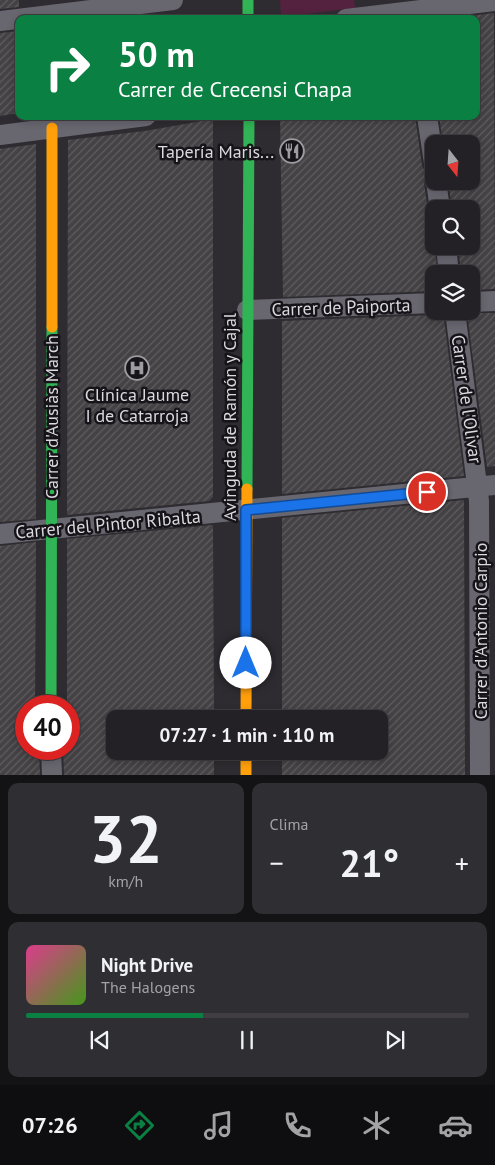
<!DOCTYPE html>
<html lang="es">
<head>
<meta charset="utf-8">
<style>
  :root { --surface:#232125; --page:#2f2e32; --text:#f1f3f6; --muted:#a3a3a7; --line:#403e42; --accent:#0b8043 }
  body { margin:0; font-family:"PT Sans",sans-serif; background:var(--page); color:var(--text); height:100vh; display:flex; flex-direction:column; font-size:19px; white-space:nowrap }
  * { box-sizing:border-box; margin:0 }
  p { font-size:16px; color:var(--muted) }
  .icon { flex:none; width:28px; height:28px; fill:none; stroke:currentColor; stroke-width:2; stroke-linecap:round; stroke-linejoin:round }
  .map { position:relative; height:775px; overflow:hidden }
  .sheet { display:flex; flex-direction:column; gap:8px; padding:8px; background:#131214; flex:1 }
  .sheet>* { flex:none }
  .guide { position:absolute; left:15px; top:15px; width:465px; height:105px; border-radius:10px; box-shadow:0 2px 8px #0003,0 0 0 1px var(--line); background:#0b8043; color:#fff; overflow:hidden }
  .needle { width:32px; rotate:163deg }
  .tools { position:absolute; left:425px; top:135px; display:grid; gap:10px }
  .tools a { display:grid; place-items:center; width:55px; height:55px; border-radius:10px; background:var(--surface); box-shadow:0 2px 8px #0003,0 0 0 1px var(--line); font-size:25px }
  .speed { position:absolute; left:15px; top:695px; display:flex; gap:10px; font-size:25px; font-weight:700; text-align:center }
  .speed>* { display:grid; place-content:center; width:65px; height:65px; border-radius:50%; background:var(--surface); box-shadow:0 2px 8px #0003,0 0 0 1px var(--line); line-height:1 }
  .speed .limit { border:8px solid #d22; background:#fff; color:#111 }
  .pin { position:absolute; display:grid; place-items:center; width:42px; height:42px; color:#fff; margin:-21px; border:2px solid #fff; border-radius:50%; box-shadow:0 1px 5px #0007 }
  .me { position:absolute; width:55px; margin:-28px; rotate:0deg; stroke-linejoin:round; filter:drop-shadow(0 0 4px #0008) }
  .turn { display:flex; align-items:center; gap:18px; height:105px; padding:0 20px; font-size:22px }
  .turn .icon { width:65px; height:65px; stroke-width:2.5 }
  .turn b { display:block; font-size:35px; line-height:42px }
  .big { font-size:38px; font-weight:700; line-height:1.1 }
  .sheet .tile { flex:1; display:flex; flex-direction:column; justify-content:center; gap:8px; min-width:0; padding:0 18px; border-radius:10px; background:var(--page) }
  .sheet .dial { align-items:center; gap:0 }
  .dial b { font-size:65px; line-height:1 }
  .song { display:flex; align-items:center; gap:15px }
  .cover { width:60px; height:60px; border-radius:8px; background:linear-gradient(135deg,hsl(330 70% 55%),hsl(100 70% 35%)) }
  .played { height:5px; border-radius:2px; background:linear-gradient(90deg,var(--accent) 40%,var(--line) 40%) }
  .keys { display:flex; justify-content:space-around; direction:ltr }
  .heat { display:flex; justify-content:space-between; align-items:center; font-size:28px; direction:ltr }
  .sheet .tiles { flex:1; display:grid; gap:8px; grid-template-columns:1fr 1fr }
  .tile:last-child { grid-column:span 2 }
  .trip { position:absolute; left:106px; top:710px; width:282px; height:50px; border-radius:10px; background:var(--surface); box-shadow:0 2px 8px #0003,0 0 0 1px var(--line); font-weight:700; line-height:50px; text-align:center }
  .dock { display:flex; height:80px; justify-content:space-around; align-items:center; background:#0e0d0f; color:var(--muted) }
  .dock .icon { width:35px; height:35px }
  .dock .active { color:var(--accent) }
  .dock b { font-size:22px; color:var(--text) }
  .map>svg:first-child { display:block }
  .green { fill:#54223f }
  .building { fill:url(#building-hatch) }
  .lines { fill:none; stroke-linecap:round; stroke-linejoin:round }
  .street { stroke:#686770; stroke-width:20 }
  .fast { stroke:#30b455; stroke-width:11 }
  .slow { stroke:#ff9f0a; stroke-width:11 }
  .route-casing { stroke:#114b97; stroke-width:12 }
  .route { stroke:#1a73e8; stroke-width:9 }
  .labels { text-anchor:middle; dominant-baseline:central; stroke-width:5; stroke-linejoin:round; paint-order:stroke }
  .poi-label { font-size:18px; fill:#dbd9de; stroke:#161418; text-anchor:end }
  .street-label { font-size:18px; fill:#dbd9de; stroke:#161418 }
</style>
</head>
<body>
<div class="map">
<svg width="495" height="775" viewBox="0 0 495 775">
  <defs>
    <pattern id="building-hatch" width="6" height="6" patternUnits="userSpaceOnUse" patternTransform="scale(1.25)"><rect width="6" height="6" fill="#454246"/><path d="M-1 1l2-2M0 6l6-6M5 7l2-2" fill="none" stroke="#5f5d60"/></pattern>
  </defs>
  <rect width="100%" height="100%" fill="#2f2c31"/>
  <path class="green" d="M 280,0 L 354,0 L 355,8 L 281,17 Z"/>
  <path class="building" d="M 0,0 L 19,0 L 19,7 L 0,9 Z
    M 494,13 L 495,289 L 471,290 L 471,274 L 461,274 L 458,246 L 471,246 L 471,209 L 452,209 L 448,181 L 471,181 L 471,144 L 443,144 L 439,116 L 476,116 L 476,19 L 447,19 Z
    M 19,31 L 19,113 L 0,116 L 0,33 Z
    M 280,116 L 415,116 L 422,165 L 426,175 L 424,183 L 428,211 L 434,219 L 437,274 L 434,274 L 434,291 L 283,297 Z
    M 213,119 L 213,497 L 209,501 L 67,515 L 68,140 L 145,131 Z
    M 36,144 L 36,519 L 0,522 L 0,149 Z
    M 443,311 L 464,476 L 282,494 L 282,321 L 434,315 Z
    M 467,313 L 495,313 L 495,466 L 487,467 Z
    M 464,500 L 465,775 L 282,775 L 282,751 L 380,751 L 380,719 L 282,719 L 282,518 Z
    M 213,525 L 214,719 L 115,719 L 115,751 L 214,751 L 214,775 L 64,775 L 63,749 L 69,749 L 69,706 L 67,706 L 67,539 Z
    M 36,542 L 35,706 L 26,706 L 26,749 L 39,749 L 40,775 L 0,775 L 0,546 Z"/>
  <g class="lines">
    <path class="street" d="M 346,19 L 495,1
      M 0,21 L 173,0
      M 427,116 L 434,163
      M 0,135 L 146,116
      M 436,181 L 440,209
      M 446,246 L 449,274
      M 471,302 L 495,301
      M 247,310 L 434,303
      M 455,311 L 479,501 L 480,775
      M 0,534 L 495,485
      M 51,749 L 52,775"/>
    <path class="fast" d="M 248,0 L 248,19
      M 247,489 L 249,116
      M 51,706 L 52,327"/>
    <path class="slow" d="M 52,327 L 52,128
      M 246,719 L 247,489
      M 246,751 L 246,775"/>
  </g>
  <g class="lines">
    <g class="route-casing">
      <path id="route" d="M 246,663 L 246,510 L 427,492"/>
    </g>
    <use href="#route" class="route"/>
  </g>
  <defs>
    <g id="restaurant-ring" transform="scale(1.25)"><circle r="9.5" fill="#161418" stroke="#9f9ca1" stroke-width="1.5"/><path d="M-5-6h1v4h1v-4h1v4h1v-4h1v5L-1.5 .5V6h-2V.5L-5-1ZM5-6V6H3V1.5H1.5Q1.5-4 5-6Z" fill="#9f9ca1"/></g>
    <g id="hospital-ring" transform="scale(1.25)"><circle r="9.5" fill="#161418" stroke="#9f9ca1" stroke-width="1.5"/><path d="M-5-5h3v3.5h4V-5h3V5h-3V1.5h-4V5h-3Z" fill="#9f9ca1"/></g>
  </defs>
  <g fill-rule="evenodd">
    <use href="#restaurant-ring" x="292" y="151"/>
    <use href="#hospital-ring" x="137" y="368"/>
  </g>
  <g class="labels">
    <g class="poi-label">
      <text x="274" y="151">Tapería Maris...</text>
      <text x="137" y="394" text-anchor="middle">Clínica Jaume<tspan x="137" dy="21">I de Catarroja</tspan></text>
    </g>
    <g class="street-label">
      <text transform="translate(341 307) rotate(-2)">Carrer de Paiporta</text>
      <text transform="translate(467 399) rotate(82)">Carrer de l'Olivar</text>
      <text transform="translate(51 417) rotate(-90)">Carrer d'Ausiàs March</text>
      <text transform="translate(229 417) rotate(-90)">Avinguda de Ramón y Cajal</text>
      <text transform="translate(108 524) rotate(-5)">Carrer del Pintor Ribalta</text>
      <text transform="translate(480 631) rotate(-90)">Carrer d'Antonio Carpio</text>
    </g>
  </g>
</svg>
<div class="tools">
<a><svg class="needle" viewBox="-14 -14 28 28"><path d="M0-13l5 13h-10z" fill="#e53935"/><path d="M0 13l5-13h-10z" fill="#a3a3a7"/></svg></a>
<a><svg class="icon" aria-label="search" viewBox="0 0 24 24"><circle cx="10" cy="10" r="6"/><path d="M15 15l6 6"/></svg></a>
<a><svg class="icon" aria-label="layers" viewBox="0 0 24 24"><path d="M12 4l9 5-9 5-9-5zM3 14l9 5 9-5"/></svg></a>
</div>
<div class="speed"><div class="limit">40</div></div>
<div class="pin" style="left:427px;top:492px;background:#d93025"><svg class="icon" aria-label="arrive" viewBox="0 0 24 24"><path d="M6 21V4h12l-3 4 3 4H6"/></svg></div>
<svg class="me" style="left:246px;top:663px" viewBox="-20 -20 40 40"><circle r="19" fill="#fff"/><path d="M0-13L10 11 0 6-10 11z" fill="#1a73e8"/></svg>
<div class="trip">07:27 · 1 min · 110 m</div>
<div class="guide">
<div class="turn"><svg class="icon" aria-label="right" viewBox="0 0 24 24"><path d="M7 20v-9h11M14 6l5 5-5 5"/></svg><div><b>50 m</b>Carrer de Crecensi Chapa</div></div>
</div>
</div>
<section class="sheet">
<div class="tiles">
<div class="tile dial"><b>32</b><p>km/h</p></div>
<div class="tile"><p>Clima</p>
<div class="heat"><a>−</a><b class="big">21°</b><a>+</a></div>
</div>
<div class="tile">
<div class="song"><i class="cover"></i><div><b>Night Drive</b><p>The Halogens</p></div></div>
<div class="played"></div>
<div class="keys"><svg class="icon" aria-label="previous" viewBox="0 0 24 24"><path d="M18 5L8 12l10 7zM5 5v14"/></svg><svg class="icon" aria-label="pause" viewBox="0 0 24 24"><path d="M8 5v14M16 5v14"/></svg><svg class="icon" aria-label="next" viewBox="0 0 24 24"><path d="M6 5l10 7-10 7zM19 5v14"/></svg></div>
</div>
</div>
</section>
<nav class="dock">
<b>07:26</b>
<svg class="icon active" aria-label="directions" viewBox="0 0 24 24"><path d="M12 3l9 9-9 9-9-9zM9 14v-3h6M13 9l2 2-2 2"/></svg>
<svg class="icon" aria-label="music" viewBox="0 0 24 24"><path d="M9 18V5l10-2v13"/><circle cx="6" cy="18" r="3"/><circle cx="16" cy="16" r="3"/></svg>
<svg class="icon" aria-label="phone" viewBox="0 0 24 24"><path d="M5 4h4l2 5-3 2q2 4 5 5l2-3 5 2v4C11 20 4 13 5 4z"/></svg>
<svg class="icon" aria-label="climate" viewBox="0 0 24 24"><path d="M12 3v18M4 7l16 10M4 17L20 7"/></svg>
<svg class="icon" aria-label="car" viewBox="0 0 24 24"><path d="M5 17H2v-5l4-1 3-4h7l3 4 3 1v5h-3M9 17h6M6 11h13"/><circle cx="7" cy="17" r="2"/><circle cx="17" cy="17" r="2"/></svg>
</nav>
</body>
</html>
